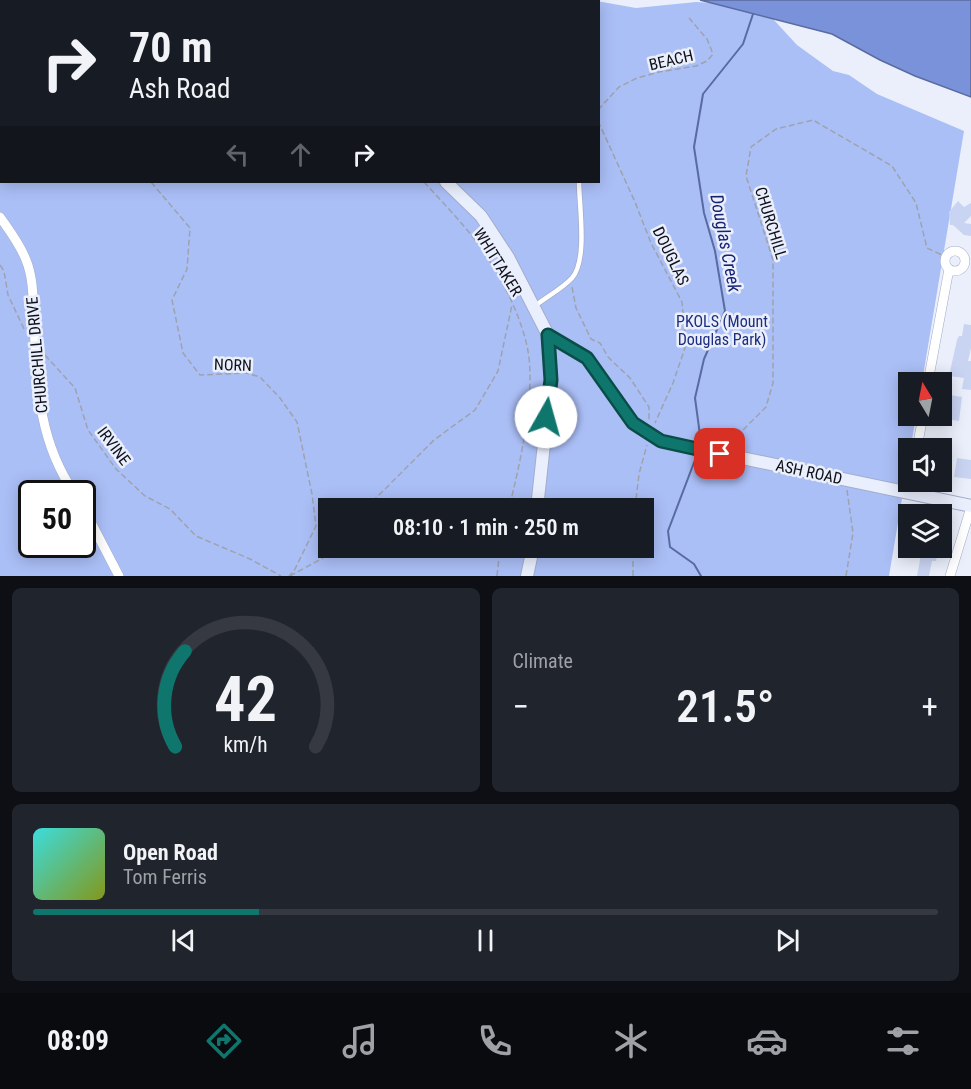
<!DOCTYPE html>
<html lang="en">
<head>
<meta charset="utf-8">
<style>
  :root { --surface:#171b24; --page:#20242c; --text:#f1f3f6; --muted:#9ea1a6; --line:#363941; --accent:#0f766e }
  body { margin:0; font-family:"Roboto Condensed",sans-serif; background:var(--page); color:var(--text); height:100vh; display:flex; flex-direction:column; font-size:22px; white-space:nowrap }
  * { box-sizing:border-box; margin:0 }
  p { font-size:20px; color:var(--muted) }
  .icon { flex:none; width:33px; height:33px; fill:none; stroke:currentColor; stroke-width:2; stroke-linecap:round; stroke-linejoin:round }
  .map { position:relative; height:576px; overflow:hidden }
  .drawer { display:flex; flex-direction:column; gap:12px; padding:12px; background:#0d0f14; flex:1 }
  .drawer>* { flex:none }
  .banner { position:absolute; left:0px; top:0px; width:600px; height:183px; box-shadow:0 3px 15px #0003; background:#171b24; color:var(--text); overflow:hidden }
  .needle { width:39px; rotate:350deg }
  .fabs { position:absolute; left:898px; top:372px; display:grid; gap:12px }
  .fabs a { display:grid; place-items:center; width:54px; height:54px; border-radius:0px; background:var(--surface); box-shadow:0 3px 15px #0003; font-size:30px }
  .speed { position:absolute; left:18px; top:480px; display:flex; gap:12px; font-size:30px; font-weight:700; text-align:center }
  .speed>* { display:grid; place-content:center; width:78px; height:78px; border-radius:50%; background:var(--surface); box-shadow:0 3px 15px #0003; line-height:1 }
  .speed .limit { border:3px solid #111; border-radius:9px; background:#fff; color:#111 }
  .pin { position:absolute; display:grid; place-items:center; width:51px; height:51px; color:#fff; margin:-26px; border-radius:12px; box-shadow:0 3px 9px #0006 }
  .me { position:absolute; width:66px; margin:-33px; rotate:7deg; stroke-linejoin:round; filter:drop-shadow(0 0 4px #0008) }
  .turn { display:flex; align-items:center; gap:21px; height:126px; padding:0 30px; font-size:27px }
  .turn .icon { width:78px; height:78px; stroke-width:2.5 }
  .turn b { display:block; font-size:42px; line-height:51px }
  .lanes { display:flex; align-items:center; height:57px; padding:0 30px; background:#0003; justify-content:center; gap:30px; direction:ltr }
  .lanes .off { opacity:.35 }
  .big { font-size:45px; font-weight:600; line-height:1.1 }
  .drawer .card { flex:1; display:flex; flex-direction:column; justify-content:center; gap:9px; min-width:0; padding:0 21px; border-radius:9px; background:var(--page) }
  .drawer .dial { align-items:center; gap:0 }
  .dial svg { height:156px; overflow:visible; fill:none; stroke:var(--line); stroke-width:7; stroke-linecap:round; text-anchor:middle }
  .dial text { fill:var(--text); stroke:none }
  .song { display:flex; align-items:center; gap:18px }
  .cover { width:72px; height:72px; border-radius:9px; background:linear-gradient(135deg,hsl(180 70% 55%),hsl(70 70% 35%)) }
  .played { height:6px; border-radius:3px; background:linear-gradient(90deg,var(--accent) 25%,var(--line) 25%) }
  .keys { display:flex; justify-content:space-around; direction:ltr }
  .heat { display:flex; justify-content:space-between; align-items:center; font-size:33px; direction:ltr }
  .drawer .tiles { flex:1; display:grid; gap:12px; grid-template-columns:1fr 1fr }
  .card:last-child { grid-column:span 2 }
  .trip { position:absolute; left:318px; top:498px; width:336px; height:60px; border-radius:0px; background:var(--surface); box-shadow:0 3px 15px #0003; font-weight:600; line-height:60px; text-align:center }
  .tabs { display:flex; height:96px; justify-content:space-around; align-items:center; background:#090b0e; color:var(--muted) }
  .tabs .icon { width:42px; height:42px }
  .tabs .selected { color:var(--accent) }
  .tabs b { font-size:27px; color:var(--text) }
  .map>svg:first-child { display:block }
  .green { fill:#abbff7; fill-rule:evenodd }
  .water { fill:#7a92d9; stroke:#596ba0; stroke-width:1.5 }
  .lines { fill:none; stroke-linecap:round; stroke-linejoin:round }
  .stream { stroke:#596ba0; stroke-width:2 }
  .building { fill:#c9d4f3 }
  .lane-casing { stroke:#a3adc9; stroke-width:6 }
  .street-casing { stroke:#a3adc9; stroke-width:10 }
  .secondary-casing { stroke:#a3adc9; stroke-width:14 }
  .path { stroke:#9ea2ad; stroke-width:1.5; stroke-dasharray:6 3; stroke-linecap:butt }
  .lane { stroke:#fff; stroke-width:4.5 }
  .street { stroke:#fff; stroke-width:9 }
  .secondary { stroke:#eaeffe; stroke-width:12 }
  .route-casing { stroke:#0a4d48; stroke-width:15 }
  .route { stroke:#0f766e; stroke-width:10 }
  .labels { text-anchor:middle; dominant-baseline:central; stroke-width:5; stroke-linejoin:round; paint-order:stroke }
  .street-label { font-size:16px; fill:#0d101a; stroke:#eaeffb }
  .park-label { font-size:16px; fill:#1d2d7f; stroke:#eaeffb }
  .water-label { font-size:18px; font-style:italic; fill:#162274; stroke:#eaeffb }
</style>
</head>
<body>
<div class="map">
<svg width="971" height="576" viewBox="0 0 971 576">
  <rect width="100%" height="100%" fill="#eaeffb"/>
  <path class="green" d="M 0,0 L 591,0 L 636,8 L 696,2 L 761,6 L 797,45 L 833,71 L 849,75 L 877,94 L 964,131 L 922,382 L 909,382 L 909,416 L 916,416 L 889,576 L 0,576 ZM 2,2 L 598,2 L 598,182 L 2,182 ZM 32,494 L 82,494 L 82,544 L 32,544 ZM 328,508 L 644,508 L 644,548 L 328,548 Z"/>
  <path class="water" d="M 700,0 L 971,0 L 971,97 L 915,76 L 880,60 L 832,34 Z"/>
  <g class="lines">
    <path class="stream" d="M 699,443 L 700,435 L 695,398 L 704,359 L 725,311 L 715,251 L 704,213 L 694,147 L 703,94 L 743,44 L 753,14
      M 698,452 L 668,531 L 670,547 L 694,564 L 701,576"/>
  </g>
  <path class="building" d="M 958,201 L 964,207 L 971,203 L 971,216 L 964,223 L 971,224 L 971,236 L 964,235 L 953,225 L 950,225 L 949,212 Z
    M 964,324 L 971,325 L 971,348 L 968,361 L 971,361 L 971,390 L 962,389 L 964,378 L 949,376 L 957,340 L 959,336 L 962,336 Z
    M 950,395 L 962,397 L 959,421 L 947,419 Z
    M 938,441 L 951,443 L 946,474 L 942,474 L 942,448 L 936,448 Z
    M 957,458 L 971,460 L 971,479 L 954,477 Z
    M 927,548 L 938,548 L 936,561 L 932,561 L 929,576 L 917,576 L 922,549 L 926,549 Z"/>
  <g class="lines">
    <g class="lane-casing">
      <path id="lane" d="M 469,0 L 472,2
        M 535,306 C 546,297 562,289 572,278 C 588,260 579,205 579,182"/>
    </g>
    <g class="street-casing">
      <path id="street" d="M 0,217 C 9,230 20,244 26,260 C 34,279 33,303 34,323 C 37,384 38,441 75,494
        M945 261a10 10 0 1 1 20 0a10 10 0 1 1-20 0Z
        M 928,382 L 949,269
        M 917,448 L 923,416
        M 82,505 L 119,576
        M 950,576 L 971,507"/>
    </g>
    <g class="secondary-casing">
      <path id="secondary" d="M 269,0 L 270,2
        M 446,182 L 481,216 L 508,257 L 548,335 L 551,380 L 537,508
        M 548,335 L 587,358 L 633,423 L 661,441 L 971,506
        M 527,576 L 533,548"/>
    </g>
    <path class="path" d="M 31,0 L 32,2
      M 247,0 L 248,2
      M 598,110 L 619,87 L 637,78 L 659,72 L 696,66 L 707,61 L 713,54 L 707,39 L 689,18
      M 598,121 L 635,202 L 651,243 L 682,302 L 686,345 L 673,383 L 655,423
      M 151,182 L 190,228 L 187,269 L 172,300 L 183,353 L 200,375 L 246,373 L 260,377 L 280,398 L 297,422 L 312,494 L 316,526 L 294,571 L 289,576
      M 424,182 C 443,203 464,224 481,248 C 501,277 519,311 527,346 C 537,390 520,464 509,508
      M 0,265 L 4,271 L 8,295 L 25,331
      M 572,287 L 576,308 L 591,339 L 600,343 L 608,357 L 630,378 L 649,407 L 649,421
      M 45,355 L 75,388 L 88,430 L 116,469 L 145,496 L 170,509 L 196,536 L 250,559 L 281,576
      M 737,447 L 744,429 L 766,407 L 773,383 L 773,260 L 746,176 L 751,147 L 776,129 L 813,120 L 892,166 L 916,203 L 927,248 L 946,257
      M 366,508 L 434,440 L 475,410 L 498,371 L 512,305
      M 635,508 L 639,474 L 647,445
      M 290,576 L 323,558 L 332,548
      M 497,576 L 500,548
      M 633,576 L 633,548
      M 846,576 L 853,533 L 847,490"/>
    <use href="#lane" class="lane"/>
    <use href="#street" class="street"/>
    <use href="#secondary" class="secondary"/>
  </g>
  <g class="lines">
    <g class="route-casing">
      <path id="route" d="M 546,417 L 551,380 L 548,335 L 587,358 L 633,423 L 661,441 L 720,454"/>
    </g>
    <use href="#route" class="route"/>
  </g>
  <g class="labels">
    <g class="street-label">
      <text transform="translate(671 60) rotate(-13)">BEACH</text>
      <text transform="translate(771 223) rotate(73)">CHURCHILL</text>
      <text transform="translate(671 256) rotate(64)">DOUGLAS</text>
      <text transform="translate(498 262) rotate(58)">WHITTAKER</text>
      <text transform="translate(37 355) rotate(-95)">CHURCHILL DRIVE</text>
      <text transform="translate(233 365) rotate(2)">NORN</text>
      <text transform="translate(114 446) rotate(53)">IRVINE</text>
      <text transform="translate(809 472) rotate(12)">ASH ROAD</text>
    </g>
    <g class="park-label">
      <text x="722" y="321">PKOLS (Mount<tspan x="722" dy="18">Douglas Park)</tspan></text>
    </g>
    <g class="water-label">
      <text transform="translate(726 243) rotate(79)">Douglas Creek</text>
    </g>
  </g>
</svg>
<div class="fabs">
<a><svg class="needle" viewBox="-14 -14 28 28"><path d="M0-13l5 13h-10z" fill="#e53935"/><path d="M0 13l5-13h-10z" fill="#9ea1a6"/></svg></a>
<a><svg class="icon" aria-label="sound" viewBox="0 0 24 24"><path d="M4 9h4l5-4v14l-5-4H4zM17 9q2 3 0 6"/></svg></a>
<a><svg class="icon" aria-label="layers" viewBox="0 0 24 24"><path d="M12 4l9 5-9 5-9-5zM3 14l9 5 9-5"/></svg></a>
</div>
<div class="speed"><div class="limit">50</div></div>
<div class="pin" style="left:720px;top:454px;background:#d93025"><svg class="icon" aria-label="arrive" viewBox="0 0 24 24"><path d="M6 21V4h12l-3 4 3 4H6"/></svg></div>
<svg class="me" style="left:546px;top:417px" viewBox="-20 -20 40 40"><circle r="19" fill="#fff"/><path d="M0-13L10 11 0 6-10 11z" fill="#0f766e"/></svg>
<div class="trip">08:10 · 1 min · 250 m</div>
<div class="banner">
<div class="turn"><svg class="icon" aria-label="right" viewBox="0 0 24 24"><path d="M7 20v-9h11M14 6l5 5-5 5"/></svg><div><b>70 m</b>Ash Road</div></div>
<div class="lanes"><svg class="icon off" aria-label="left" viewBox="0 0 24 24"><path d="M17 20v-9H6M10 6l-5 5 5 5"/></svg><svg class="icon off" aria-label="ahead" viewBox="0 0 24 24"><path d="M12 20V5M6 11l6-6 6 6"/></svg><svg class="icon" aria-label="right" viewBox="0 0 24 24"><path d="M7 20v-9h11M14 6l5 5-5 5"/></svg></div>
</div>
</div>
<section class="drawer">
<div class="tiles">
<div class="card dial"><svg viewBox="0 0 100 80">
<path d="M14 69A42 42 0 1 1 86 69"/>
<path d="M14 69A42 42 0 0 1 19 20" stroke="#0f766e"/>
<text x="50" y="56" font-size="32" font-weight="700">42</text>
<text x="50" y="72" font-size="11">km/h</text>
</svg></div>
<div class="card"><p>Climate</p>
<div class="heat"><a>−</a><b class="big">21.5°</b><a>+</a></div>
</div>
<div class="card">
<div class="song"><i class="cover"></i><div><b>Open Road</b><p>Tom Ferris</p></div></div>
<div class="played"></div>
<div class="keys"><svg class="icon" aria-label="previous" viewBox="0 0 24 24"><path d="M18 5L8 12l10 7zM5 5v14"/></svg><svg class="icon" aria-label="pause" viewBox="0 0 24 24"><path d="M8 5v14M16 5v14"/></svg><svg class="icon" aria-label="next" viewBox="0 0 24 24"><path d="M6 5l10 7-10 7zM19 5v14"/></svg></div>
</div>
</div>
</section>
<nav class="tabs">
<b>08:09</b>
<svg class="icon selected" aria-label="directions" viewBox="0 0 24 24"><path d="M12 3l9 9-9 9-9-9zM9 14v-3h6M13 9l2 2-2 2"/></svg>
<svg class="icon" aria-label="music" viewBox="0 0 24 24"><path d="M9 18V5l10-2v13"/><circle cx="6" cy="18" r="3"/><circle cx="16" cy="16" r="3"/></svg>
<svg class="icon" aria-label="phone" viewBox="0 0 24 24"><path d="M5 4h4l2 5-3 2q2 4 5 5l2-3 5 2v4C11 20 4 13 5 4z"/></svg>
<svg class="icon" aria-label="climate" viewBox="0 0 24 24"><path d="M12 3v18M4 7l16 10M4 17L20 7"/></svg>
<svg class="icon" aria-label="car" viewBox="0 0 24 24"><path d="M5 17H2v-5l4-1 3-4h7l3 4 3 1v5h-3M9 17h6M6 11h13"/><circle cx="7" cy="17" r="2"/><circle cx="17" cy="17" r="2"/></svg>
<svg class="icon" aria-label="filters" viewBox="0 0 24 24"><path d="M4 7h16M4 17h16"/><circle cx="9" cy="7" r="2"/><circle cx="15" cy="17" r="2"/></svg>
</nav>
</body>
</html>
